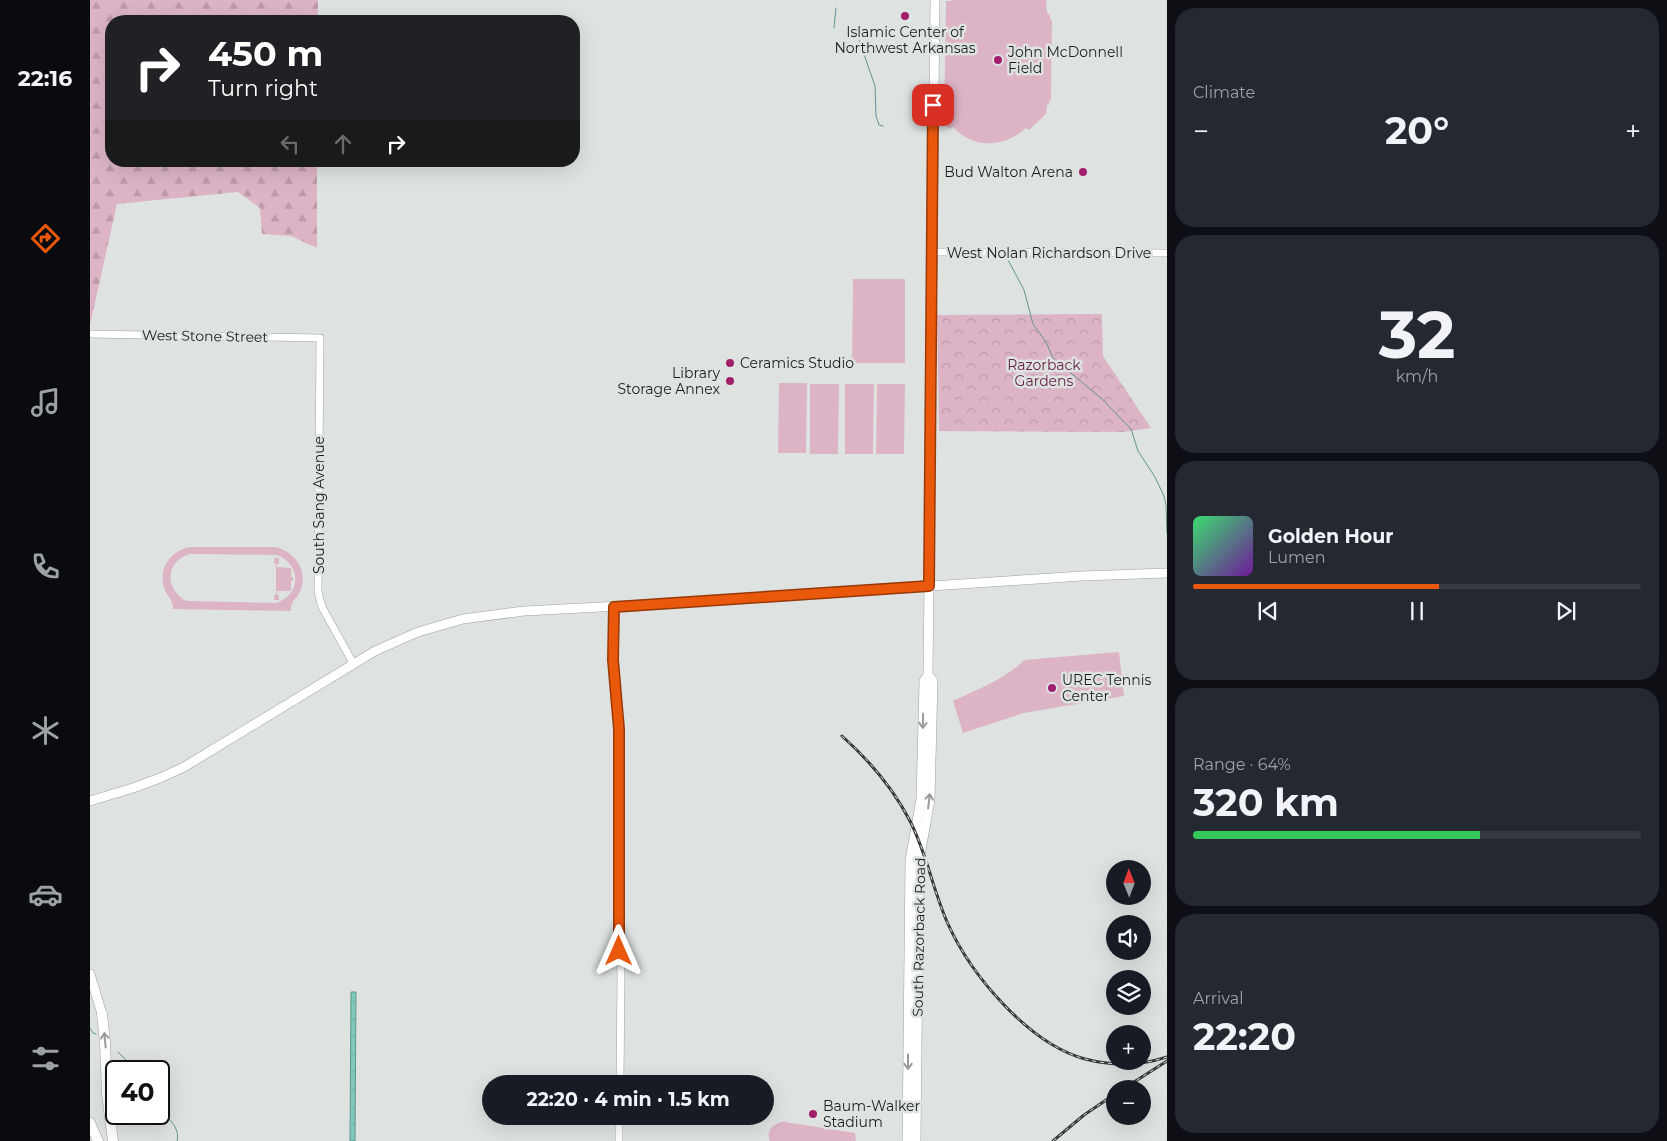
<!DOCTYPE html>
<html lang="en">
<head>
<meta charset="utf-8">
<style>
  :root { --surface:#171b24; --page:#242831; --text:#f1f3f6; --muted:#9ea1a6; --line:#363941; --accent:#ea580c }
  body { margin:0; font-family:Montserrat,sans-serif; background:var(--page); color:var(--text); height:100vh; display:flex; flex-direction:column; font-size:19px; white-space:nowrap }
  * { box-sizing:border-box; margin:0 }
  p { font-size:16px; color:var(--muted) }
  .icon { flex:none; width:28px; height:28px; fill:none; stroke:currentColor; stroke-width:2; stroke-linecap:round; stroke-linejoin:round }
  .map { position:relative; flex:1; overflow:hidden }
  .side { display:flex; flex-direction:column; gap:8px; padding:8px; background:#0d0f14; width:500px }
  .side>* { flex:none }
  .top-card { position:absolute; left:15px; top:15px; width:475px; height:152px; border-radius:20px; box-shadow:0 5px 20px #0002; background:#202124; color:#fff; overflow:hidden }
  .needle { width:32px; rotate:359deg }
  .buttons { position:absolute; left:1016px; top:860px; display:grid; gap:10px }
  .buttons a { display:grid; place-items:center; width:45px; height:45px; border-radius:50%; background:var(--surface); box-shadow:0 5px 20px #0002; font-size:25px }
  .speed { position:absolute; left:15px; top:1060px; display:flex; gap:10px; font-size:25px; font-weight:700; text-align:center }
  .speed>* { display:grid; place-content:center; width:65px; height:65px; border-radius:50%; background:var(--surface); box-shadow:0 5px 20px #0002; line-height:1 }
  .speed .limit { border:2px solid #111; border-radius:8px; background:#fff; color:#111 }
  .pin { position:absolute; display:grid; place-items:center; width:42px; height:42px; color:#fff; margin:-21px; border-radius:10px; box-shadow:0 2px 8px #0006 }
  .me { position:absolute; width:55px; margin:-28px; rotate:0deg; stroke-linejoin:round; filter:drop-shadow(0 0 4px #0008) }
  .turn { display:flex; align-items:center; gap:18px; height:105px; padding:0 20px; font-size:22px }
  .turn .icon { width:65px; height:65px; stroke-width:2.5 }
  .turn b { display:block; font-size:35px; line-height:42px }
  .lanes { display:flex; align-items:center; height:48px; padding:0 20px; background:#0003; justify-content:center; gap:25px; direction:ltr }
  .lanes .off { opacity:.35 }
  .big { font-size:38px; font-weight:700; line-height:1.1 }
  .side .widget { flex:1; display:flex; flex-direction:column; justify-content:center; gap:8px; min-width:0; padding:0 18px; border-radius:20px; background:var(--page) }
  .side .dial { align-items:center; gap:0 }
  .dial b { font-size:65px; line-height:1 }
  .song { display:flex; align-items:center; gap:15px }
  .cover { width:60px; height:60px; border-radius:8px; background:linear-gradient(135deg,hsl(140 70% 55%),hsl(280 70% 35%)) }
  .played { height:5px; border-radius:2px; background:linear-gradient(90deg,var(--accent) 55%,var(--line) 55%) }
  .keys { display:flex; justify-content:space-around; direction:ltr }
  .heat { display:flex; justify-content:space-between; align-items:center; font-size:28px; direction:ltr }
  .charge { height:8px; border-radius:4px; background:linear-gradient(90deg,#34c759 64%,var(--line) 0) }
  .trip { position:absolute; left:392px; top:1075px; width:292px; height:50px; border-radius:25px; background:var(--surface); box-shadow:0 5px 20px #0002; font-weight:700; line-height:50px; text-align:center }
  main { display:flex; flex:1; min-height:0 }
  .dock { display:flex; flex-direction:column; width:90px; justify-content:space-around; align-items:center; background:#090b0e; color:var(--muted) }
  .dock .icon { width:35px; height:35px }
  .dock .current { color:var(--accent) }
  .dock b { font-size:22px; color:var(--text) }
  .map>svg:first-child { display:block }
  .forest { fill:url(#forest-firs) }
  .park { fill:url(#park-crowns) }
  .garden { fill:#ddb4c6; fill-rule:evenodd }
  .water { fill:url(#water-ripples); stroke:#61958b }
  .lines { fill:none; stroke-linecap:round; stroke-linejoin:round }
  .stream { stroke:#61958b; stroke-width:1 }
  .minor-casing { stroke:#9ca1a0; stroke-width:8 }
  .major-casing { stroke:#9ca1a0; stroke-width:10 }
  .highway-casing { stroke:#9ca1a0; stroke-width:11 }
  .minor { stroke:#fff; stroke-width:7 }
  .major { stroke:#fff; stroke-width:9 }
  .highway { stroke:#fff; stroke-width:10 }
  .rail-casing { stroke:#373a3a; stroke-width:3 }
  .rail { stroke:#dee3e2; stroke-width:1; stroke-dasharray:4; stroke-linecap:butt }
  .oneway { stroke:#999a9a }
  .route-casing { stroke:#983908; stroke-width:12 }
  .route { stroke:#ea580c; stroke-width:9 }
  .poi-dot { fill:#a21e6c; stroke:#dee3e2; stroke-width:2 }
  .labels { text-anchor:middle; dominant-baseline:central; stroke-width:5; stroke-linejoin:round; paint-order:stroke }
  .poi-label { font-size:14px; fill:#1c1e1e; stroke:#dee3e2; text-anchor:start }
  .street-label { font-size:14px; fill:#1c1e1e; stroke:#dee3e2 }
  .park-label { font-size:14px; fill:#662347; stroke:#dee3e2 }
</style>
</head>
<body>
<main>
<nav class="dock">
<b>22:16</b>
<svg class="icon current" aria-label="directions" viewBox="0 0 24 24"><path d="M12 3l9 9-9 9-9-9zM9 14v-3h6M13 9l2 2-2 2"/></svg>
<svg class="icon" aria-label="music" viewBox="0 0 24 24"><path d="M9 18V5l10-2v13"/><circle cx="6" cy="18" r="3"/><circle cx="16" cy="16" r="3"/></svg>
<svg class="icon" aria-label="phone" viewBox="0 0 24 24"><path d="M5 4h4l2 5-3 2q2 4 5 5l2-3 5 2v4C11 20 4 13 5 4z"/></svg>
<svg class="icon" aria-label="climate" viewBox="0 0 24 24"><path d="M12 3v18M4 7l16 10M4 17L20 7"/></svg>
<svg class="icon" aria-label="car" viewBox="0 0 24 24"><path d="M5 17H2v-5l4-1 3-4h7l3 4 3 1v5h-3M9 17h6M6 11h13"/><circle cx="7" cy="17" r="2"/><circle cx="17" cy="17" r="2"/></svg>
<svg class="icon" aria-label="filters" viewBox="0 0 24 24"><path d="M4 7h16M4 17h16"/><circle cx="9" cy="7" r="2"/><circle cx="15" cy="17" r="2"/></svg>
</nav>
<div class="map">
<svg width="1077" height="1141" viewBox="0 0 1077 1141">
  <defs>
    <pattern id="forest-firs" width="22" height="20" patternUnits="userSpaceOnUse" patternTransform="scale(1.25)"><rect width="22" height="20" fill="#ddb4c6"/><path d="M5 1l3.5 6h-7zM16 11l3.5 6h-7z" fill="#bd9aaa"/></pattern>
    <pattern id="park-crowns" width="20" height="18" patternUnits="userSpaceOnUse" patternTransform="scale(1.25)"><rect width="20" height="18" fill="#ddb4c6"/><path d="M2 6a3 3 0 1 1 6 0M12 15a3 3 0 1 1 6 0" fill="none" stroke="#bd9aaa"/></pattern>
    <pattern id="water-ripples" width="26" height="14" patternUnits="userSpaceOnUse" patternTransform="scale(1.25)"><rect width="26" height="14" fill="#7fc8ba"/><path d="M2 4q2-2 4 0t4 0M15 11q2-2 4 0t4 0" fill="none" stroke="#6dab9f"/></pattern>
  </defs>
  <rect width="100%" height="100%" fill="#dee3e2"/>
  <path class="forest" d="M 0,0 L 228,0 L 228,18 L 148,18 L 141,21 L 21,21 L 21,161 L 227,161 L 227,248 L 201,236 L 172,234 L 170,208 L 148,192 L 27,204 L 0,325 Z"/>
  <path class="park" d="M 1012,314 L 1013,356 L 1061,428 L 1033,432 L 849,431 L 847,315 Z"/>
  <path class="garden" d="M 862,0 L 956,0 L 957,13 L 960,15 L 960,19 L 962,20 L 961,100 L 959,101 L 959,105 L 957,105 L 956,114 L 939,130 L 936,128 C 914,148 883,149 863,127 L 859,129 L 856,126 L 856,123 L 854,123 L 856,1 L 861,1 Z
    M 763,279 L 815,279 L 815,363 L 762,363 Z
    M 689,383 L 717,383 L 716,453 L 688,453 Z
    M 720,384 L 749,384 L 748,454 L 720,454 Z
    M 755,384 L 784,384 L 783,454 L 755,454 Z
    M 787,384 L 815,384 L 814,454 L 786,454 Z
    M 100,547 L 184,547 C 204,550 218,570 211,589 C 207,600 201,599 201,611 L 83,609 C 83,598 78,598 74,588 C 68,569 81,550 100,547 ZM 100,554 L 187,555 C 212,565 211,595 186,603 L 97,601 C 74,590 75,561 100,554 Z
    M 184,558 L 189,558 L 189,564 L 187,564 L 187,567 L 201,568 L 201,577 L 203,577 L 203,581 L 201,581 L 201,591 L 187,591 L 187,595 L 189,595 L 189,600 L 184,600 L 184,595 L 186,595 L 186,564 L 184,563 Z
    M 1029,652 L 1034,696 L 934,713 L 873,733 L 863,701 C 888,689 914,680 934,660 Z
    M 695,1121 L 695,1122 L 765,1133 L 766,1141 L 680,1141 C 675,1130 684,1123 695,1121 Z"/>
  <path class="water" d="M 261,992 L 266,992 L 265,1141 L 260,1141 Z"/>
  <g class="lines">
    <path class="stream" d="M 744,28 L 746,8
      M 769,40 L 785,86 L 786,116 L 789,125 L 793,126
      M 917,258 L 934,290 L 943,324 L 956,342 L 963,358 L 1012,399 L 1041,429 L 1048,451 L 1065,477 L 1074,496 L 1076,505 L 1077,534
      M 0,1028 L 3,1033 L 6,1034
      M 28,1052 L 47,1071
      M 69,1107 C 76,1117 91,1127 87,1141"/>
    <g class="minor-casing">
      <path id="minor" d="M 842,252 L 1077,253
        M 0,334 L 230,338 L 228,592 L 232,607 L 263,663
        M 524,607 L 523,660 L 529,729 L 529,933 L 531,974 L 530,1084
        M 529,1141 L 529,1116"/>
    </g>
    <g class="major-casing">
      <path id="major" d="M 0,801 L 43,788 L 70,778 L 94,767 L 285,651 L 328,632 L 373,619 L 434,611 L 569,604 L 992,576 L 1077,573
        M 0,974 L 12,1014
        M 817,1141 L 820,860 L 831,799 L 834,681 L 838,675 L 845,0
        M 826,1141 L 829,861 L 840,800 L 843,681 L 838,675"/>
    </g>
    <g class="highway-casing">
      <path id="highway" d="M 12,1014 L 15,1042 L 17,1094 L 23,1141
        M 0,1123 L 8,1141"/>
    </g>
    <use href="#minor" class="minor"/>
    <use href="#major" class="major"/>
    <use href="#highway" class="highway"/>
    <g class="rail-casing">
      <path id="rail" d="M 752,736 C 780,761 803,788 820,821 C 837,854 843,891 858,924 C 881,975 939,1044 995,1059 C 1022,1066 1050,1066 1077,1057
        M 1033,1089 L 1077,1061
        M 963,1141 L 994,1115 L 1025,1094"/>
    </g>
    <use href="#rail" class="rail"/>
  </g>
  <defs><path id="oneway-shaft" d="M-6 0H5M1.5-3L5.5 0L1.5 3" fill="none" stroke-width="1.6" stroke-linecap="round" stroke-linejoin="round" transform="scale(1.25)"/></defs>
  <g class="oneway">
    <use href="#oneway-shaft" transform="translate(833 721) rotate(91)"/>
    <use href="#oneway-shaft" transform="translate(839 801) rotate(-83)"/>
    <use href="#oneway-shaft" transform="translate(15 1040) rotate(-95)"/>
    <use href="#oneway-shaft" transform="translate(818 1062) rotate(90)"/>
  </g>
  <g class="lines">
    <g class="route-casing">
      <path id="route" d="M 529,951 L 529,729 L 523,660 L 524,607 L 839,586 L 843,105"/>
    </g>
    <use href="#route" class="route"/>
  </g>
  <g class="poi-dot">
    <circle cx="815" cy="16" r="5"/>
    <circle cx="908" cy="60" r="5"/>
    <circle cx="993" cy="172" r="5"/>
    <circle cx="640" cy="363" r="5"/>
    <circle cx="640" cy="381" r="5"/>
    <circle cx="962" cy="688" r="5"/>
    <circle cx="723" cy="1114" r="5"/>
  </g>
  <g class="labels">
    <g class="poi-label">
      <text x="815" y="32" text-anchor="middle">Islamic Center of<tspan x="815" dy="16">Northwest Arkansas</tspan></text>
      <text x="918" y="52">John McDonnell<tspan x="918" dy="16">Field</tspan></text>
      <text x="983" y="172" text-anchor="end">Bud Walton Arena</text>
      <text x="650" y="363">Ceramics Studio</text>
      <text x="630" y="373" text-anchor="end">Library<tspan x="630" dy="16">Storage Annex</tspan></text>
      <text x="972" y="680">UREC Tennis<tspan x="972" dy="16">Center</tspan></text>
      <text x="733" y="1106">Baum-Walker<tspan x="733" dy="16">Stadium</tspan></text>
    </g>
    <g class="street-label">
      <text x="959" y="253">West Nolan Richardson Drive</text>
      <text transform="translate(115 336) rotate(1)">West Stone Street</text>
      <text transform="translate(229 505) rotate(-90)">South Sang Avenue</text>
      <text transform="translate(829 937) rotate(-89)">South Razorback Road</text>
    </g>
    <g class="park-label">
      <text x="954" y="365">Razorback<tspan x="954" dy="16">Gardens</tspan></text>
    </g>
  </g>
</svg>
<div class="buttons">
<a><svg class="needle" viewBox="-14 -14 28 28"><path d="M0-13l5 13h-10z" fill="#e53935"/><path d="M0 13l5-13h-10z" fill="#9ea1a6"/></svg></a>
<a><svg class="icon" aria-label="sound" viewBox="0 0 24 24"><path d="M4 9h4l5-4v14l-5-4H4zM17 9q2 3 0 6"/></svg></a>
<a><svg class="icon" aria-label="layers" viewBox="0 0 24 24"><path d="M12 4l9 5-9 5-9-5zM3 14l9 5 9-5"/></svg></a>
<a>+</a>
<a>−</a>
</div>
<div class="speed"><div class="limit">40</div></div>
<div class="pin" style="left:843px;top:105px;background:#d93025"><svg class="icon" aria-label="arrive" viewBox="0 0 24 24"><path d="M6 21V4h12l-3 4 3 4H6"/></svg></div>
<svg class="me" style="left:529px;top:951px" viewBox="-20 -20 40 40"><path d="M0-17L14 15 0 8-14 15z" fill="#ea580c" stroke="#fff" stroke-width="4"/></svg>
<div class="trip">22:20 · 4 min · 1.5 km</div>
<div class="top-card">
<div class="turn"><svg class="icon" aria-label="right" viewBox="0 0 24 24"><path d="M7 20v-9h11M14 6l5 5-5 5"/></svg><div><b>450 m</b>Turn right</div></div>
<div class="lanes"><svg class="icon off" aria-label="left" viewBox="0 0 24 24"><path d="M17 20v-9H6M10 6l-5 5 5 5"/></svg><svg class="icon off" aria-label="ahead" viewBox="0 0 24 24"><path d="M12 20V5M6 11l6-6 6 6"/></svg><svg class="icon" aria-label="right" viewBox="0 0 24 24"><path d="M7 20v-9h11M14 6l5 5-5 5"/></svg></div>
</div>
</div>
<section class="side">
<div class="widget"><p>Climate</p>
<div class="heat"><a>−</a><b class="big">20°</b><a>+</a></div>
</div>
<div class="widget dial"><b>32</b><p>km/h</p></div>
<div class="widget">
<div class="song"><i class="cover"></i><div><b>Golden Hour</b><p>Lumen</p></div></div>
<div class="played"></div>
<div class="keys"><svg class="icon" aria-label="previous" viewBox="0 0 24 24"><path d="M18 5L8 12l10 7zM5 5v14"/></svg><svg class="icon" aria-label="pause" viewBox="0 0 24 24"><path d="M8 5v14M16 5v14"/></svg><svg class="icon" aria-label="next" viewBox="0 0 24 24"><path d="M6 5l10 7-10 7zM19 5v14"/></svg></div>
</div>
<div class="widget"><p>Range · 64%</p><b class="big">320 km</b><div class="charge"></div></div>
<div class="widget"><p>Arrival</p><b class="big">22:20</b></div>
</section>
</main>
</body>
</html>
